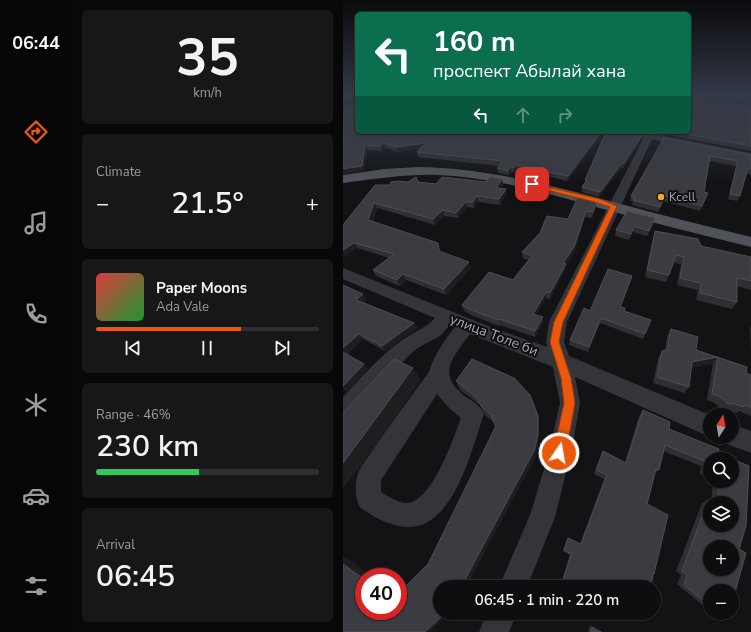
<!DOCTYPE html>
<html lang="en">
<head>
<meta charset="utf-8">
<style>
  :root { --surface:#0e0e10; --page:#171719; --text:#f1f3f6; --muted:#9b9c9f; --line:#2e2e30; --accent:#ea580c }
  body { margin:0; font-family:"Nunito Sans",sans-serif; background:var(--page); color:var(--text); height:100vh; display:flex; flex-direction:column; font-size:15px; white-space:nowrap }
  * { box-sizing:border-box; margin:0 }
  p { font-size:13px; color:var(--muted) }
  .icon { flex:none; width:22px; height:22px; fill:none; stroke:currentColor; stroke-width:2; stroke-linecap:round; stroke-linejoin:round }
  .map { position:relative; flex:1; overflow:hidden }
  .panel { display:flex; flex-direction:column; gap:10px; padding:10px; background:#080809; width:271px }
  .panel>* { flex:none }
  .guide { position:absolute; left:12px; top:12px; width:336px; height:122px; border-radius:6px; box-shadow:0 1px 3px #0004,0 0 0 1px var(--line); background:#0b6e4f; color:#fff; overflow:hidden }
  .needle { width:26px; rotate:11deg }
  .buttons { position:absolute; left:360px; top:408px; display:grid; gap:8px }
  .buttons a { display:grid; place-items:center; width:36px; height:36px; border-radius:50%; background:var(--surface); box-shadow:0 1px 3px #0004,0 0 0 1px var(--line); font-size:20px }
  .speed { position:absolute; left:12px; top:568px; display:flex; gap:8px; font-size:20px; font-weight:700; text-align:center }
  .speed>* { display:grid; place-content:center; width:52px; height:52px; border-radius:50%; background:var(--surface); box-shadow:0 1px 3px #0004,0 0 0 1px var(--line); line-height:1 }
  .speed .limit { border:6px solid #d22; background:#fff; color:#111 }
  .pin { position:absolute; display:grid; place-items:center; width:34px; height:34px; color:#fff; margin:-17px; border-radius:8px; box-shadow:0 2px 6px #0006 }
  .me { position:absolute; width:44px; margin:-22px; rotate:12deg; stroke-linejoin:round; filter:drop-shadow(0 0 3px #0008) }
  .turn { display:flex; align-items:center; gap:14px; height:84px; padding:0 12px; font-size:18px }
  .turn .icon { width:52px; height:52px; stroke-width:2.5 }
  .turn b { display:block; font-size:28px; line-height:34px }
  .lanes { display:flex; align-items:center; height:38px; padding:0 12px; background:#0003; justify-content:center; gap:20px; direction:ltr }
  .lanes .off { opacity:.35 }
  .big { font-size:30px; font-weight:600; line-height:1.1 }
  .panel .tile { flex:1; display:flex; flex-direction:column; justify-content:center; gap:6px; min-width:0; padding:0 14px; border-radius:6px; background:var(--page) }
  .panel .dial { align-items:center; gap:0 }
  .dial b { font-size:52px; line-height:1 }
  .song { display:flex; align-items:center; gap:12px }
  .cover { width:48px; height:48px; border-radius:6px; background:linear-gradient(135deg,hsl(0 70% 55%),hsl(130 70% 35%)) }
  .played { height:4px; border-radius:2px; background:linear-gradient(90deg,var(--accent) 65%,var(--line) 65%) }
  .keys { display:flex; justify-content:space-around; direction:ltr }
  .heat { display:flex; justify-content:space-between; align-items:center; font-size:22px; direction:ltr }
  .charge { height:6px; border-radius:3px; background:linear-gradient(90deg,#34c759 46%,var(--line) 0) }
  .trip { position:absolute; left:90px; top:580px; width:228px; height:40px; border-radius:20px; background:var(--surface); box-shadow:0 1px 3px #0004,0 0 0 1px var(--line); font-weight:600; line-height:40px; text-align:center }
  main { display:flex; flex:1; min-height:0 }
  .menu { display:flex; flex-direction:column; width:72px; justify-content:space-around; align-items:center; background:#060606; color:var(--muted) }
  .menu .icon { width:28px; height:28px }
  .menu .active { color:var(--accent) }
  .menu b { font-size:18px; color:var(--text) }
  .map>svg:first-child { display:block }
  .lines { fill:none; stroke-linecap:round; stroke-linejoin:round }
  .minor { fill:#34353a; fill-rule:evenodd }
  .major { fill:#505259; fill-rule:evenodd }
  .wall { fill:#2f2f33; fill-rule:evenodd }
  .shaded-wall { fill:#1e1e21 }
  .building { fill:#3b3c41; stroke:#4c4e53; fill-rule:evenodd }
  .route { fill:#ea580c; stroke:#983908 }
  .poi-dot { fill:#faa726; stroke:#0e0e10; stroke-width:1.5 }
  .labels { text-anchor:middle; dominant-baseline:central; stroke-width:4; stroke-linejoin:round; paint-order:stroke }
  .far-poi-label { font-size:12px; fill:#a4aab6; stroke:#0e0e10; text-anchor:start }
  .street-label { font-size:14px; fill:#a4aab6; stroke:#0e0e10 }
</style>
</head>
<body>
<main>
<nav class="menu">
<b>06:44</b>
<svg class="icon active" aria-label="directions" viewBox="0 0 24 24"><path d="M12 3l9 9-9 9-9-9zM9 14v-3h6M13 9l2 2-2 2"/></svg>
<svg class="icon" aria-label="music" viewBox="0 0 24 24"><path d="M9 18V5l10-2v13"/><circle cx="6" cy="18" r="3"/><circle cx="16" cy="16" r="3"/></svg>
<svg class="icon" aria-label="phone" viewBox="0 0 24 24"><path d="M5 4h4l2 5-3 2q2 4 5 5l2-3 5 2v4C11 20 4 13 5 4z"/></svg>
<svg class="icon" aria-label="climate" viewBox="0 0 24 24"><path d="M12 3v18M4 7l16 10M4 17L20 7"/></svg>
<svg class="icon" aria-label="car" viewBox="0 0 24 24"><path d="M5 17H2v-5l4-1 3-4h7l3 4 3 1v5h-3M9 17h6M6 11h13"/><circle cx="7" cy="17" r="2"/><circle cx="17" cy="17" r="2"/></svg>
<svg class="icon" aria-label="filters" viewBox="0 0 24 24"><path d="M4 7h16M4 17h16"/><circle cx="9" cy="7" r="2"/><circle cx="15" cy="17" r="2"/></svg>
</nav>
<section class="panel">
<div class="tile dial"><b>35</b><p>km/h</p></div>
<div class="tile"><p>Climate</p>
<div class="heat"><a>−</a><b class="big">21.5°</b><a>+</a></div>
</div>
<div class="tile">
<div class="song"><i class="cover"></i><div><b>Paper Moons</b><p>Ada Vale</p></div></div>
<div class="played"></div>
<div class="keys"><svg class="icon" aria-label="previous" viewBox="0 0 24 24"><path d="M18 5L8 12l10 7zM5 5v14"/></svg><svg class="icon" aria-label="pause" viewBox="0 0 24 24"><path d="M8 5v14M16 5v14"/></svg><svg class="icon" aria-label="next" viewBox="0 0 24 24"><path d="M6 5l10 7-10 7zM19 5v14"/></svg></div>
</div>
<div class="tile"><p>Range · 46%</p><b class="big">230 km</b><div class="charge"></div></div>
<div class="tile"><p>Arrival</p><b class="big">06:45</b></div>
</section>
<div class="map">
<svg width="408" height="632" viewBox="0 0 408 632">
  <rect width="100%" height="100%" fill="#131315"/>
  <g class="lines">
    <path class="minor" d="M 0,102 L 14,104 L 14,108 L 0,106 Z
      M 277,132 L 312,132 L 312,134 L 408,153 L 408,159 L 309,139 L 224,322 L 221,342 L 226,356 L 367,415 L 367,437 L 232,377 L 237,403 L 228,453 L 212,517 L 184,587 L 156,587 L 187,515 L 206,453 L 217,403 L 210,367 L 127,334 C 110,358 92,374 123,397 C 131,402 137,405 141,414 C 130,446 119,492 94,515 C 75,533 53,528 32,517 C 28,514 21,511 17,507 C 12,500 12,485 14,477 C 16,468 24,459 29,451 C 47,424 67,398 86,372 C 91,355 101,341 112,327 L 107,325 L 97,336 L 73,349 L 52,369 L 7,419 L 0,422 L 0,397 C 19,377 38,354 61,339 C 72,331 83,328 92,318 L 0,279 L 0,268 L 150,328 L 204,347 L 203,342 L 206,322 L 301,137 L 281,135 ZM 94,394 L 107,409 L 118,418 C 110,439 92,493 69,502 C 59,506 46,497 38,492 L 38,480 Z
      M 389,424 L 408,431 L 408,453 L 381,443 L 379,437 L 389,437 Z
      M 144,613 L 174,613 L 166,632 L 136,632 Z"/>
    <path class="major" d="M 75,167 C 145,168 210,186 278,204 C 321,216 365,226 408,237 L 408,247 C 361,235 314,224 268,211 C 210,195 156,178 96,175 C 64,174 32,179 0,183 L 0,175 L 41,169 Z"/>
  </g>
  <path class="wall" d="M 0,95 L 14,95 L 14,132 L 282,132 L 299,138 L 280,168 L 278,168 L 256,197 L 239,192 L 239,187 L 242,183 L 242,180 L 262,133 L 261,132 L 224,181 L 200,175 L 200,174 L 173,170 L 171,172 L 168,172 L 166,175 L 155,173 L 154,168 L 156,166 L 75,157 L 74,152 L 77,149 L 54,152 L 43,148 L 39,151 L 24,150 L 21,170 L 0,174 L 0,109 L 14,105 L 13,102 L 0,107 Z
    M 348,95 L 408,95 L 408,104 Z
    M 347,97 L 408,106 L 408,151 L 325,135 L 325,132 L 346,132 Z
    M 321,138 L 408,155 L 408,175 L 403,173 L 397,196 L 394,201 L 385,199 L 393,166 L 366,161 L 361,192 L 365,193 L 357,211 L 320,201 L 315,212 L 289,205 L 290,201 L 287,201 L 288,196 Z
    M 159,179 L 160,185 L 157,188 L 163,189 L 163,195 L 157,205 L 135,202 L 131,208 L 124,207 L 115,218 L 101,216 L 92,225 L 34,208 L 30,221 L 95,243 L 97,251 L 128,268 L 103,295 L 63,280 L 57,286 L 33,276 L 30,270 L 46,258 L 14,248 L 0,225 L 46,185 L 75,182 L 93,184 L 143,182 Z
    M 253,202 L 253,208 L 249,218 L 242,217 L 231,253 L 222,266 L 222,270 L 207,299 L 203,298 L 193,315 L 200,323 L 192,337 L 157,325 L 156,326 L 128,315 L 121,311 L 119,305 L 170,280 L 185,260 L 180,258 L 179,252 L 225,219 Z
    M 284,211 L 310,224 L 304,236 L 290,232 L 286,240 L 272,236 L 273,230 Z
    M 312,231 L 358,246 L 408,264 L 408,290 L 394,286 L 394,302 L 389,309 L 353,300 L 355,290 L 334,285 L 338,265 L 331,262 L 323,282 L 302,277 L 310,239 Z
    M 289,276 L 278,307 L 282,311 L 308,320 L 300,339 L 257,323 L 245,352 L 226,345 L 227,340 L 247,311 Z
    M 0,285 L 20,294 L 23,299 L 20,302 L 71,323 L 74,328 L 42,351 L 20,339 L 4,354 L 25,368 L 4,391 L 0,388 Z
    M 408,326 L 408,353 L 407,328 Z
    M 328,329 L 353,350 L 404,367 L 403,373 L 408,375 L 408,416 L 396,411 L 394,413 L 383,409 L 379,409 L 370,402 L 364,400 L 370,363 L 348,368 L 346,387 L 341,393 L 310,383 L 315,358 L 319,351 L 322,351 L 324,336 Z
    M 129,359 L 171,378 L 187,395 L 195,416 L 196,440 L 193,455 L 123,587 L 97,587 L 97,613 L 106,613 L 86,632 L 0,632 L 0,556 L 31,577 L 21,577 L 21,611 L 55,611 L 55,589 L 64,585 L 85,564 L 152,427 L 151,423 L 142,415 L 137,405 L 117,390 L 113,381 Z
    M 300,410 L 367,459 L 367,478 L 357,474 L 358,466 L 320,451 L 316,470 L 312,473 L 304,504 L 310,574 L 308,587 L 217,587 L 227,555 L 220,551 L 224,539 L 225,538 L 237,544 L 261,479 L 251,474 L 260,451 L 282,462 L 296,416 Z
    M 389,459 L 406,466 L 403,526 L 396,549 L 403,553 L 389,603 L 389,591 L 367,591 L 367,611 L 334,584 L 338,575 L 333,571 L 359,503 L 365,500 L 368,502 L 370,481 L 389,481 ZM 367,503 L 389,503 L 389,525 L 367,525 ZM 367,547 L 389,547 L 389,569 L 367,569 Z
    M 369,613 L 386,613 L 384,620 L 375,618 Z
    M 247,625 L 259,632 L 245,632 Z"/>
  <path class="shaded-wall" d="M 13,98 L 14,102 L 0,107 L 0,102 Z
    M 258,132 L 261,132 L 224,181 L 225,176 Z
    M 300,134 L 299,138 L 280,168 L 281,163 Z
    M 41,143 L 43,148 L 39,151 L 37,146 Z
    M 83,143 L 84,148 L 54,152 L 53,147 Z
    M 22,145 L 24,150 L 21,170 L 0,174 L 0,169 Z
    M 279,163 L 278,168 L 256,197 L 257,192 Z
    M 173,165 L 173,170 L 171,172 L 171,168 Z
    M 168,167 L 168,172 L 166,175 L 165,171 Z
    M 159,179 L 160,185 L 154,193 L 153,188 Z
    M 163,189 L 163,195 L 157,205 L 156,199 Z
    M 134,196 L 135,202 L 131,208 L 130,202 Z
    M 123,202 L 124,207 L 115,218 L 113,213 Z
    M 253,202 L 253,208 L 249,218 L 250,212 Z
    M 31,203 L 34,208 L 28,226 L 25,220 Z
    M 100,210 L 101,216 L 92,225 L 90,219 Z
    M 243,211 L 242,217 L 231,253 L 222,266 L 222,270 L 207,299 L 207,293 Z
    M 312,218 L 310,224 L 304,236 L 306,231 Z
    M 291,226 L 290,232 L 286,240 L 288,234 Z
    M 11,243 L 14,248 L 0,258 L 0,250 Z
    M 126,262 L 128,268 L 103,295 L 101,289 Z
    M 60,274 L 63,280 L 57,286 L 54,280 Z
    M 203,292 L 203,298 L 190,320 L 190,314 Z
    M 20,294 L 23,299 L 17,305 L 13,300 Z
    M 200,317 L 200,323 L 192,337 L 192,331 Z
    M 258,318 L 257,323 L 245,352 L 246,347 Z
    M 71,323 L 74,328 L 42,351 L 39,346 Z
    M 16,334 L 20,339 L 0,357 L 0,348 Z
    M 375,357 L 370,363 L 344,369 L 349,362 Z
    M 21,364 L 25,368 L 4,391 L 0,387 L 0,386 Z
    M 70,368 L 78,380 L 15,470 L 0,488 L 0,463 Z
    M 195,416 L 196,440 L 193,455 L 123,587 L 118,587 Z
    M 0,556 L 31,577 L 21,577 L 21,579 L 0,564 Z
    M 102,613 L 106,613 L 86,632 L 82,632 Z
    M 247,625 L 259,632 L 258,632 L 249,627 Z"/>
  <path class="building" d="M 0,95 L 14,95 L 14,132 L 258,132 L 225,176 L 200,171 L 201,169 L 173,165 L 171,168 L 168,167 L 165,171 L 154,168 L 160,161 L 74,152 L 83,143 L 53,147 L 41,143 L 37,146 L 22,145 L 19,166 L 0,169 L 0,109 L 14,105 L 13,98 L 0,102 Z
    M 346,95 L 347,97 L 408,106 L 408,146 L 334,132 L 346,132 Z
    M 376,95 L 408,95 L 408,99 Z
    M 263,132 L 282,132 L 300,134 L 281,163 L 279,163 L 257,192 L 239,187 L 244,180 L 242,180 Z
    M 321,138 L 408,155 L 408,169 L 405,168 L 397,196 L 387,194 L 395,161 L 367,156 L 361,192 L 365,193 L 359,206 L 322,196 L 317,207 L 290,200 L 292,197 L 288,196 Z
    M 73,177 L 75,182 L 93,184 L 99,177 L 143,182 L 147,177 L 159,179 L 153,188 L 163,189 L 156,199 L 134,196 L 130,202 L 123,202 L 113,213 L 100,210 L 90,219 L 31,203 L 25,220 L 95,243 L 96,251 L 126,262 L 101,289 L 60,274 L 54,280 L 30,270 L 51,254 L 11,243 L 0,250 L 0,225 L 32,185 L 46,185 L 48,182 L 54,181 L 65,182 Z
    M 235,197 L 253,202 L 250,212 L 243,211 L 231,247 L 220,263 L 223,264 L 207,293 L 203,292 L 190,314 L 200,317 L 192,331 L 156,319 L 155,320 L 126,309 L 119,305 L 146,272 L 170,280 L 189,256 L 179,252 L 197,233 L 204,216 L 225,219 Z
    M 284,211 L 312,218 L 306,231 L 291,226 L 288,234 L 273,230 Z
    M 312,231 L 355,239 L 358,246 L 408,257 L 407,264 L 408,264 L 408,281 L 394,278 L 394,302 L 357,293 L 358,283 L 337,278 L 341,257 L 333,255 L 326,275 L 304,270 Z
    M 265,269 L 289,276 L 277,307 L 282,308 L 281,311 L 308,320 L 302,334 L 258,318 L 246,347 L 227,340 L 241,308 L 247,311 Z
    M 0,285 L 20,294 L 13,300 L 71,323 L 39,346 L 16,334 L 0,348 Z
    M 328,329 L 355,337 L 353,350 L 404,367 L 403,373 L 408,375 L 408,408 L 401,405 L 400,407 L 389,403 L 385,404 L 376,396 L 369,394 L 375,357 L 349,362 L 346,387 L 314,377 L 319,351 L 324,350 Z
    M 0,352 L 21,364 L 0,386 Z
    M 51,359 L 70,368 L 0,463 L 0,413 Z
    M 129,359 L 171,378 L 187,395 L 195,416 L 195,433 L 192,449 L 118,587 L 97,587 L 97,613 L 102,613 L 82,632 L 0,632 L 0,564 L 21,579 L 21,611 L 55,611 L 55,589 L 64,585 L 85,564 L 153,426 L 148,415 L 139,407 L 133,397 L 113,381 Z
    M 300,410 L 327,422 L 326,429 L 376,449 L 375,454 L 389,459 L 367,459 L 367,471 L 363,470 L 364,462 L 322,445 L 316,470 L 313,469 L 304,504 L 325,515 L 311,574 L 310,574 L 308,587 L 218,587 L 228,554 L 221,550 L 225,538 L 238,544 L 264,475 L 253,470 L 260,451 L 283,463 Z
    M 389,459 L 406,466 L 403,526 L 396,549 L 403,553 L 389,603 L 389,591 L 367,591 L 367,606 L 341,585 L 344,575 L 339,571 L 365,500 L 369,503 L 367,503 L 367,525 L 389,525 L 389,503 L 374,503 L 376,481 L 389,481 ZM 367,547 L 389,547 L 389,569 L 367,569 Z
    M 253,613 L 259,613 L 258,616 Z
    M 290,613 L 298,613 L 297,617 Z
    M 375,613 L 386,613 L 384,620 Z
    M 249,627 L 258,632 L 248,632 Z"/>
  <linearGradient id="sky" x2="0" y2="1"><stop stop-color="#0a0a0c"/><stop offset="0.52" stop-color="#333946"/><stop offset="1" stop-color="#333946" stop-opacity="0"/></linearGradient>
  <rect width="408" height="183" fill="url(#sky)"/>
  <path class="route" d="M 187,183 L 257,199 L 274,206 L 220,322 L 216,342 L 228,378 L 232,403 L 223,453 L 221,458 L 216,460 L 212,458 L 210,453 L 221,403 L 218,378 L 207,342 L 211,322 L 267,207 L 252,202 L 187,186 Z"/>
  <circle class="poi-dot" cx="318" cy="197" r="4"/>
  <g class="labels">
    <g class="far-poi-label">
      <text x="326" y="197">Kcell</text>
    </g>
    <g class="street-label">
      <text transform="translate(151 335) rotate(21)">улица Толе би</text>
    </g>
  </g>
</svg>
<div class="buttons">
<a><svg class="needle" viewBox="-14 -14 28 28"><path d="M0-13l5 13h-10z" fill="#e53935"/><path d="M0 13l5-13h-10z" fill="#9b9c9f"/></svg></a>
<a><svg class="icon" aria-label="search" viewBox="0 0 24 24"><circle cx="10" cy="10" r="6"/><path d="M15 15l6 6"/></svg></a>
<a><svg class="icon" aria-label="layers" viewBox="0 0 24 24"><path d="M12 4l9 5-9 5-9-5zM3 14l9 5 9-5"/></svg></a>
<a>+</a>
<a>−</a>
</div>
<div class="speed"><div class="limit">40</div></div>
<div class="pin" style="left:189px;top:184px;background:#d93025"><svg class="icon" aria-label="arrive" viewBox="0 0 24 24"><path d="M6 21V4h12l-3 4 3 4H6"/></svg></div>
<svg class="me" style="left:216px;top:453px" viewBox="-20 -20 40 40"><circle r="17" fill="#ea580c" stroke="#fff" stroke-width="3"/><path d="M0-11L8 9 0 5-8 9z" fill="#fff"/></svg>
<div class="trip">06:45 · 1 min · 220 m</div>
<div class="guide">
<div class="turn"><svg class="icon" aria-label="left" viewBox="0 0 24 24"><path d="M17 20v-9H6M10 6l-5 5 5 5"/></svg><div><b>160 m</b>проспект Абылай хана</div></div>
<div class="lanes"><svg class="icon" aria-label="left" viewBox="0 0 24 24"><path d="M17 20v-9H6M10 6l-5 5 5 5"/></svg><svg class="icon off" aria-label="ahead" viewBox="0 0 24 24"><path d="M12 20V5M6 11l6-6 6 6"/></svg><svg class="icon off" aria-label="right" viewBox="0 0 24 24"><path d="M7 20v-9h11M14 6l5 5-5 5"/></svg></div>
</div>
</div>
</main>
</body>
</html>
